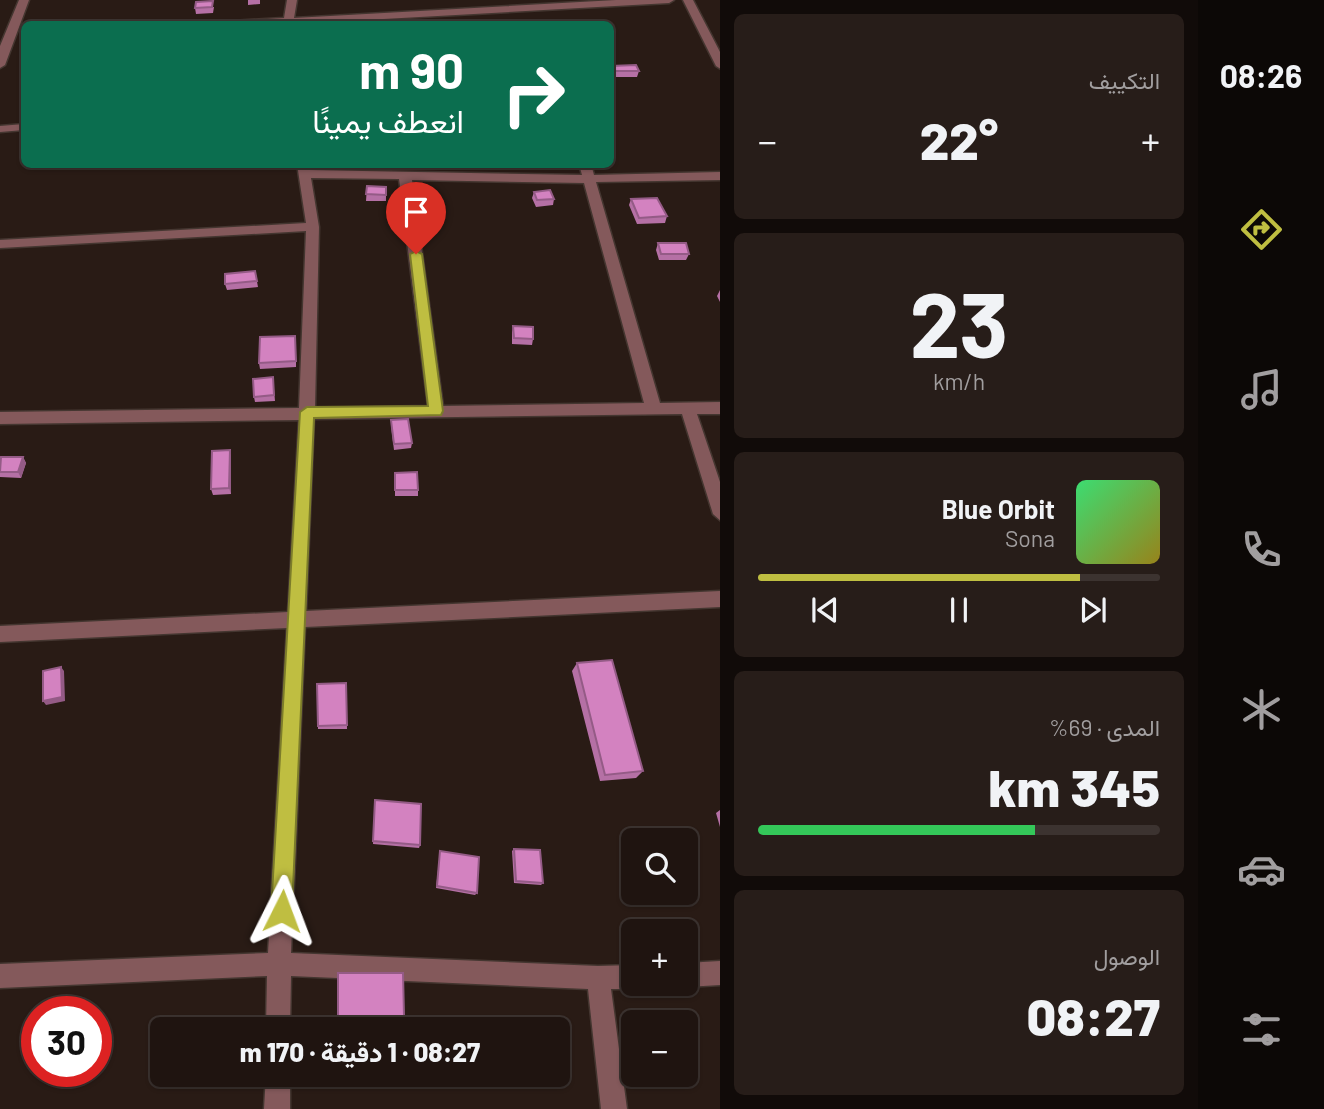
<!DOCTYPE html>
<html lang="ar">
<head>
<meta charset="utf-8">
<style>
  :root { --surface:#1f1410; --page:#271d19; --text:#f1f3f6; --muted:#a19e9f; --line:#3c3330; --accent:#bfbe41 }
  body { margin:0; font-family:Barlow,Vazirmatn,sans-serif; background:var(--page); color:var(--text); direction:rtl; height:100vh; display:flex; flex-direction:column; font-size:26px; white-space:nowrap }
  * { box-sizing:border-box; margin:0 }
  p { font-size:23px; color:var(--muted) }
  .icon { flex:none; width:38px; height:38px; fill:none; stroke:currentColor; stroke-width:2; stroke-linecap:round; stroke-linejoin:round }
  .map { position:relative; flex:1; overflow:hidden; direction:ltr }
  .details { display:flex; flex-direction:column; gap:14px; padding:14px; background:#110b09; width:478px }
  .details>* { flex:none }
  .hud { position:absolute; left:21px; top:21px; width:593px; height:147px; border-radius:10px; box-shadow:0 2px 5px #0004,0 0 0 2px var(--line); direction:rtl; background:#0b6e4f; color:#fff; overflow:hidden }
  .fabs { position:absolute; left:621px; top:828px; display:grid; gap:14px }
  .fabs a { display:grid; place-items:center; width:77px; height:77px; border-radius:10px; background:var(--surface); box-shadow:0 2px 5px #0004,0 0 0 2px var(--line); font-size:35px }
  .speed { position:absolute; left:21px; top:996px; display:flex; gap:14px; font-size:35px; font-weight:700; text-align:center }
  .speed>* { display:grid; place-content:center; width:91px; height:91px; border-radius:50%; background:var(--surface); box-shadow:0 2px 5px #0004,0 0 0 2px var(--line); line-height:1 }
  .speed .limit { border:10px solid #d22; background:#fff; color:#111 }
  .pin { position:absolute; display:grid; place-items:center; width:60px; height:60px; color:#fff; margin:-72px -30px; border-radius:50% 50% 50% 0; rotate:-45deg; box-shadow:0 0 7px #0007 }
  .pin .icon { rotate:45deg }
  .me { position:absolute; width:77px; margin:-38px; rotate:3deg; stroke-linejoin:round; filter:drop-shadow(0 0 5px #0008) }
  .turn { display:flex; align-items:center; gap:24px; height:147px; padding:0 35px; font-size:32px }
  .turn .icon { width:91px; height:91px; stroke-width:2.5 }
  .turn b { display:block; font-size:49px; line-height:60px }
  .big { font-size:52px; font-weight:800; line-height:1.1 }
  .details .tile { flex:1; display:flex; flex-direction:column; justify-content:center; gap:10px; min-width:0; padding:0 24px; border-radius:10px; background:var(--page) }
  .details .dial { align-items:center; gap:0 }
  .dial b { font-size:91px; line-height:1 }
  .song { display:flex; align-items:center; gap:21px }
  .cover { width:84px; height:84px; border-radius:10px; background:linear-gradient(135deg,hsl(140 70% 55%),hsl(50 70% 35%)) }
  .played { height:7px; border-radius:4px; background:linear-gradient(90deg,var(--accent) 80%,var(--line) 80%) }
  .keys { display:flex; justify-content:space-around; direction:ltr }
  .heat { display:flex; justify-content:space-between; align-items:center; font-size:38px; direction:ltr }
  .charge { height:10px; border-radius:5px; background:linear-gradient(90deg,#34c759 69%,var(--line) 0) }
  .trip { position:absolute; left:150px; top:1017px; width:420px; height:70px; border-radius:10px; background:var(--surface); box-shadow:0 2px 5px #0004,0 0 0 2px var(--line); font-weight:800; line-height:70px; text-align:center; direction:rtl }
  main { display:flex; flex:1; min-height:0 }
  .menu { display:flex; flex-direction:column; width:126px; justify-content:space-around; align-items:center; background:#0c0806; color:var(--muted) }
  .menu .icon { width:49px; height:49px }
  .menu .active { color:var(--accent) }
  .menu b { font-size:32px; color:var(--text) }
  .map>svg:first-child { display:block }
  .lines { fill:none; stroke-linecap:round; stroke-linejoin:round }
  .minor-casing { stroke:#443630; stroke-width:3 }
  .minor { fill:#84595b; fill-rule:evenodd }
  .wall { fill:#b570a5 }
  .shaded-wall { fill:#945b86 }
  .building { fill:#d382c0; stroke:#945b86; stroke-width:2 }
  .route { fill:#bfbe41; stroke:#7c7c2a; stroke-width:2 }
</style>
</head>
<body>
<main>
<nav class="menu">
<b>08:26</b>
<svg class="icon active" aria-label="directions" viewBox="0 0 24 24"><path d="M12 3l9 9-9 9-9-9zM9 14v-3h6M13 9l2 2-2 2"/></svg>
<svg class="icon" aria-label="music" viewBox="0 0 24 24"><path d="M9 18V5l10-2v13"/><circle cx="6" cy="18" r="3"/><circle cx="16" cy="16" r="3"/></svg>
<svg class="icon" aria-label="phone" viewBox="0 0 24 24"><path d="M5 4h4l2 5-3 2q2 4 5 5l2-3 5 2v4C11 20 4 13 5 4z"/></svg>
<svg class="icon" aria-label="climate" viewBox="0 0 24 24"><path d="M12 3v18M4 7l16 10M4 17L20 7"/></svg>
<svg class="icon" aria-label="car" viewBox="0 0 24 24"><path d="M5 17H2v-5l4-1 3-4h7l3 4 3 1v5h-3M9 17h6M6 11h13"/><circle cx="7" cy="17" r="2"/><circle cx="17" cy="17" r="2"/></svg>
<svg class="icon" aria-label="filters" viewBox="0 0 24 24"><path d="M4 7h16M4 17h16"/><circle cx="9" cy="7" r="2"/><circle cx="15" cy="17" r="2"/></svg>
</nav>
<section class="details">
<div class="tile"><p>التكييف</p>
<div class="heat"><a>−</a><b class="big">22°</b><a>+</a></div>
</div>
<div class="tile dial"><b>23</b><p>km/h</p></div>
<div class="tile">
<div class="song"><i class="cover"></i><div><b>Blue Orbit</b><p>Sona</p></div></div>
<div class="played"></div>
<div class="keys"><svg class="icon" aria-label="previous" viewBox="0 0 24 24"><path d="M18 5L8 12l10 7zM5 5v14"/></svg><svg class="icon" aria-label="pause" viewBox="0 0 24 24"><path d="M8 5v14M16 5v14"/></svg><svg class="icon" aria-label="next" viewBox="0 0 24 24"><path d="M6 5l10 7-10 7zM19 5v14"/></svg></div>
</div>
<div class="tile"><p>المدى · 69%</p><b class="big">345 km</b><div class="charge"></div></div>
<div class="tile"><p>الوصول</p><b class="big">08:27</b></div>
</section>
<div class="map">
<svg width="721" height="1109" viewBox="0 0 721 1109">
  <rect width="100%" height="100%" fill="#291b15"/>
  <g class="lines">
    <g class="minor-casing">
      <path id="minor" d="M 19,0 L 29,0 L 5,65 L 0,68 L 0,46 Z
        M 287,0 L 297,0 L 294,18 L 616,0 L 674,0 L 669,3 L 293,24 L 227,24 L 232,21 L 284,18 Z
        M 683,0 L 693,0 L 721,54 L 721,69 L 716,66 Z
        M 24,124 L 24,130 L 0,132 L 0,126 Z
        M 297,164 L 309,164 L 310,170 L 582,175 L 579,164 L 591,164 L 594,175 L 721,172 L 721,180 L 596,182 L 660,403 L 721,402 L 721,414 L 697,414 L 721,485 L 721,521 L 713,514 L 682,414 L 314,419 L 306,611 L 721,591 L 721,607 L 305,627 L 291,953 L 598,966 L 634,965 L 634,984 L 642,985 L 634,989 L 611,989 L 627,1109 L 601,1109 L 588,989 L 291,976 L 290,1029 L 266,1029 L 267,976 L 0,988 L 0,964 L 268,953 L 287,628 L 0,642 L 0,626 L 288,612 L 299,420 L 0,424 L 0,412 L 299,408 L 306,231 L 0,248 L 0,240 L 306,223 ZM 311,178 L 399,179 L 428,406 L 315,408 L 319,227 ZM 412,180 L 584,183 L 644,403 L 443,406 Z
        M 721,961 L 721,985 L 686,987 L 678,984 L 686,984 L 686,963 Z
        M 266,1074 L 290,1074 L 290,1109 L 264,1109 Z"/>
    </g>
    <use href="#minor" class="minor"/>
  </g>
  <path class="wall" d="M 248,0 L 260,0 L 260,4 L 248,5 Z
    M 214,7 L 213,13 L 196,14 L 195,8 Z
    M 611,66 L 639,71 L 637,77 L 611,77 Z
    M 367,186 L 386,187 L 386,201 L 366,201 Z
    M 534,192 L 554,199 L 553,205 L 536,207 L 532,198 Z
    M 631,199 L 667,216 L 665,223 L 637,224 L 629,205 Z
    M 658,243 L 689,254 L 686,260 L 659,260 L 656,250 Z
    M 255,271 L 258,287 L 227,290 L 225,284 Z
    M 720,290 L 720,302 L 717,296 Z
    M 513,326 L 533,339 L 532,345 L 512,344 L 512,332 Z
    M 296,342 L 296,367 L 260,369 L 259,363 Z
    M 273,377 L 275,401 L 255,402 L 254,397 Z
    M 391,420 L 412,443 L 411,448 L 394,450 L 391,426 Z
    M 231,455 L 231,494 L 213,495 L 211,489 Z
    M 23,457 L 26,463 L 21,478 L 0,477 L 0,459 Z
    M 395,478 L 418,490 L 418,496 L 395,496 Z
    M 577,663 L 643,771 L 636,778 L 600,781 L 572,671 Z
    M 346,683 L 347,729 L 318,729 L 318,726 Z
    M 375,800 L 420,845 L 419,848 L 373,844 Z
    M 720,810 L 720,827 L 716,813 Z
    M 514,849 L 543,883 L 541,885 L 514,883 L 512,851 Z
    M 440,851 L 477,893 L 475,895 L 436,888 Z"/>
  <path class="shaded-wall" d="M 230,450 L 231,455 L 231,494 L 229,488 Z
    M 23,457 L 26,463 L 21,478 L 18,472 Z
    M 61,667 L 64,671 L 65,701 L 46,705 L 43,701 Z"/>
  <path class="building" d="M 213,1 L 212,7 L 195,8 L 196,2 Z
    M 505,23 L 526,23 L 526,24 L 505,24 Z
    M 636,65 L 639,71 L 611,71 L 611,66 Z
    M 367,186 L 386,187 L 386,195 L 366,194 Z
    M 550,190 L 554,199 L 537,200 L 534,192 Z
    M 657,198 L 667,216 L 639,218 L 631,199 Z
    M 658,243 L 686,243 L 689,254 L 661,254 Z
    M 255,271 L 257,281 L 225,284 L 225,274 Z
    M 513,326 L 533,327 L 533,339 L 514,338 Z
    M 295,336 L 296,361 L 259,363 L 260,337 Z
    M 273,377 L 274,395 L 254,397 L 253,379 Z
    M 408,419 L 412,443 L 394,444 L 391,420 Z
    M 230,450 L 229,488 L 211,489 L 212,451 Z
    M 1,457 L 23,457 L 18,472 L 0,472 Z
    M 417,472 L 418,490 L 395,490 L 395,473 Z
    M 612,660 L 643,771 L 605,775 L 577,663 Z
    M 61,667 L 62,697 L 43,701 L 43,671 Z
    M 346,683 L 347,725 L 318,726 L 317,684 Z
    M 375,800 L 421,804 L 420,845 L 373,841 Z
    M 514,849 L 540,850 L 543,883 L 516,881 Z
    M 440,851 L 479,857 L 477,893 L 437,886 Z
    M 338,973 L 403,973 L 404,1016 L 338,1016 Z"/>
  <path class="route" d="M 416,251 L 422,254 L 443,411 L 441,415 L 314,418 L 292,911 L 289,918 L 282,921 L 274,918 L 271,911 L 300,412 L 307,407 L 428,406 L 410,254 Z"/>
</svg>
<div class="fabs">
<a><svg class="icon" aria-label="search" viewBox="0 0 24 24"><circle cx="10" cy="10" r="6"/><path d="M15 15l6 6"/></svg></a>
<a>+</a>
<a>−</a>
</div>
<div class="speed"><div class="limit">30</div></div>
<div class="pin" style="left:416px;top:254px;background:#d93025"><svg class="icon" aria-label="arrive" viewBox="0 0 24 24"><path d="M6 21V4h12l-3 4 3 4H6"/></svg></div>
<svg class="me" style="left:282px;top:911px" viewBox="-20 -20 40 40"><path d="M0-17L14 15 0 8-14 15z" fill="#bfbe41" stroke="#fff" stroke-width="4"/></svg>
<div class="trip">08:27 · 1 دقيقة · 170 m</div>
<div class="hud">
<div class="turn"><svg class="icon" aria-label="right" viewBox="0 0 24 24"><path d="M7 20v-9h11M14 6l5 5-5 5"/></svg><div><b>90 m</b>انعطف يمينًا</div></div>
</div>
</div>
</main>
</body>
</html>
